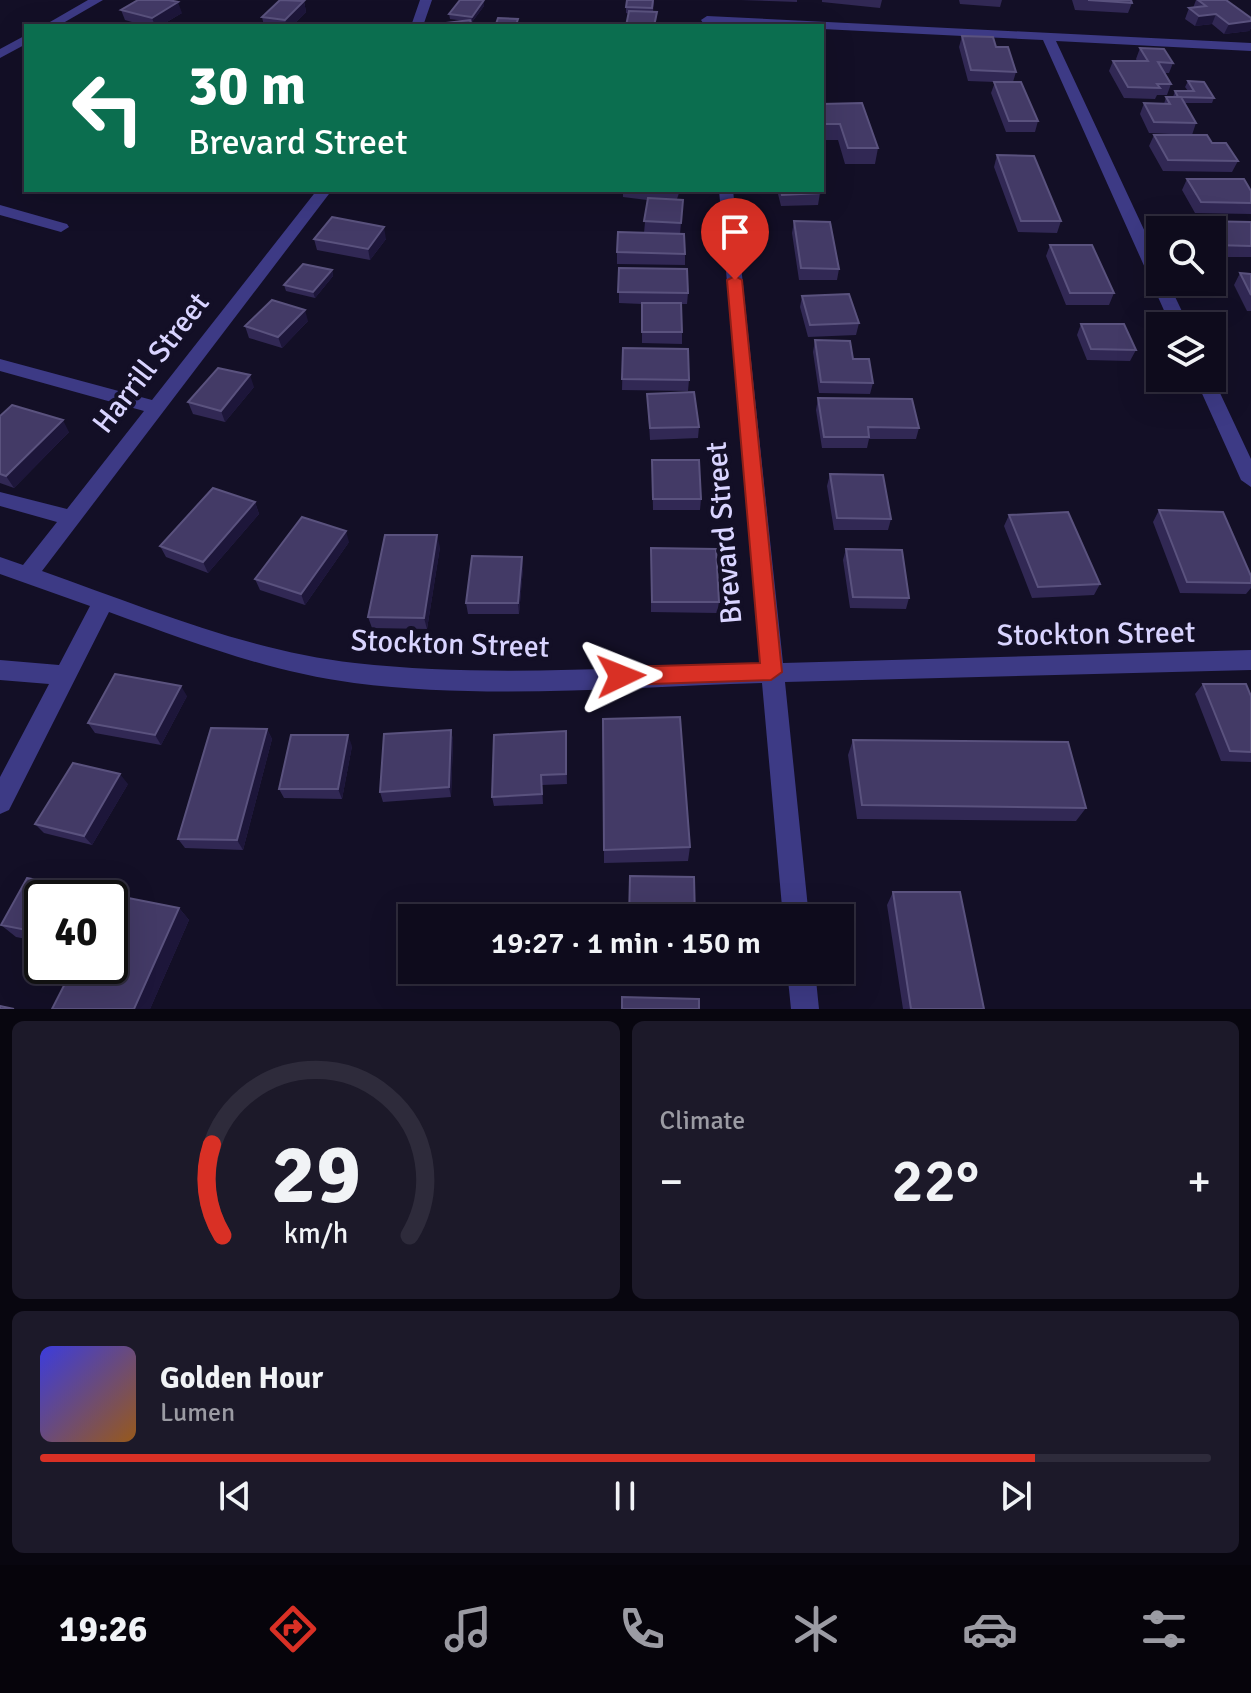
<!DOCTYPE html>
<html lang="en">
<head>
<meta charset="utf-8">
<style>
  :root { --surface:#0e0b1c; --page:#1c1929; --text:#f1f3f6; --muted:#9b9ba3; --line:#2e2b3b; --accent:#d93025 }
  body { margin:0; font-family:Signika,sans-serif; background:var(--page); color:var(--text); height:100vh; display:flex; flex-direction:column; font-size:30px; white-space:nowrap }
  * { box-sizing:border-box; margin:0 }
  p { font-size:26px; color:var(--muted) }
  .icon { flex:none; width:44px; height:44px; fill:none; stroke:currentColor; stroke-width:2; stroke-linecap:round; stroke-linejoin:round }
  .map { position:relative; height:1009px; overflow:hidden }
  .sheet { display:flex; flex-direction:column; gap:12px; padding:12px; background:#08060f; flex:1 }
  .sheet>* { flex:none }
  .top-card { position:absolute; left:24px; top:24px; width:800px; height:168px; border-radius:0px; box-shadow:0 8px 32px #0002,0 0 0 2px var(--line); background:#0b6e4f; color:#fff; overflow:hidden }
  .controls { position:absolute; left:1146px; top:216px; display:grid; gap:16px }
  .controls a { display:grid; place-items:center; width:80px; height:80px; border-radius:0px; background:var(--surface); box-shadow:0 8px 32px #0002,0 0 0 2px var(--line); font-size:40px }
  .speed { position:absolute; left:24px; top:880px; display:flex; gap:16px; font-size:40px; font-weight:700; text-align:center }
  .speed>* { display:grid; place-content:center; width:104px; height:104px; border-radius:50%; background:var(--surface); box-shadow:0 8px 32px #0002,0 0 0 2px var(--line); line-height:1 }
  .speed .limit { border:4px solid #111; border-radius:12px; background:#fff; color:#111 }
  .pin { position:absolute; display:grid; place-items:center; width:68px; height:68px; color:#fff; margin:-82px -34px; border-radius:50% 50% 50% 0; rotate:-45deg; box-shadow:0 0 8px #0007 }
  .pin .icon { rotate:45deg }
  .me { position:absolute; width:88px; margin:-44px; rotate:88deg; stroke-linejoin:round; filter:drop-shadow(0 0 6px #0008) }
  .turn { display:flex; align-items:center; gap:28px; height:168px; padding:0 32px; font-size:36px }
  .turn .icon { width:104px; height:104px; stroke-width:2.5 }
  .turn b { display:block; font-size:56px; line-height:68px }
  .big { font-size:60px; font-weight:600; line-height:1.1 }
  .sheet .card { flex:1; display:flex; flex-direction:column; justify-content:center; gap:12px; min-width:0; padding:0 28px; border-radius:12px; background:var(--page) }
  .sheet .dial { align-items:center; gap:0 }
  .dial svg { height:208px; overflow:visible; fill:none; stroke:var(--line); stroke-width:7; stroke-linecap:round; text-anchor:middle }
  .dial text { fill:var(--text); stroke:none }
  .song { display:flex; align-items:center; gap:24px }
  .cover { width:96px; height:96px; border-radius:12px; background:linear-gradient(135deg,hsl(240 70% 55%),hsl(30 70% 35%)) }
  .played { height:8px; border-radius:4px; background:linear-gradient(90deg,var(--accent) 85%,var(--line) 85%) }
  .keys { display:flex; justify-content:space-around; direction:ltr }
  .heat { display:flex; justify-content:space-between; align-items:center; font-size:44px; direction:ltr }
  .sheet .tiles { flex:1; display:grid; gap:12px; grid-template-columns:1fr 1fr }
  .card:last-child { grid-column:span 2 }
  .trip { position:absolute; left:398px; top:904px; width:456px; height:80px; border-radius:0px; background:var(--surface); box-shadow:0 8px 32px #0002,0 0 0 2px var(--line); font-weight:600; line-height:80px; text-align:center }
  .dock { display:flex; height:128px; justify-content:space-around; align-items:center; background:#06040b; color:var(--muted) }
  .dock .icon { width:56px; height:56px }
  .dock .on { color:var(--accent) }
  .dock b { font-size:36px; color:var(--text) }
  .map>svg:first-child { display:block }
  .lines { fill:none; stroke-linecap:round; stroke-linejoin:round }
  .minor { fill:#3d3a85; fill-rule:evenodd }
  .wall { fill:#312854 }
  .shaded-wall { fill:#1d163a }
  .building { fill:#433a66; stroke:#5a527e; stroke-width:2 }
  .route { fill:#d93025; stroke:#8d1f18; stroke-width:2 }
  .labels { text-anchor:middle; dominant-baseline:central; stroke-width:8; stroke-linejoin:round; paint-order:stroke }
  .street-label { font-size:30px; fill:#d9d4ff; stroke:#130f26 }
</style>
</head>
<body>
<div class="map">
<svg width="1251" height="1009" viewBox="0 0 1251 1009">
  <rect width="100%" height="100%" fill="#130f26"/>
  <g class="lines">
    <path class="minor" d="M 88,0 L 103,0 L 58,26 L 43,26 Z
      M 420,0 L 432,0 L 423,26 L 411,26 Z
      M 707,16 L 1251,43 L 1251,51 L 1056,41 L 1160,264 L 1160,282 L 1168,282 L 1189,326 L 1171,326 L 1043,40 L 822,29 L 822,26 L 703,23 L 701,20 Z
      M 26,35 L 26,44 L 0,58 L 0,49 Z
      M 317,190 L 332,190 L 42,571 C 144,607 247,651 355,663 C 489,678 626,667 760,663 L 719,190 L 733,190 L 783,663 L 1251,650 L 1251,670 L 785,682 L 809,918 L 783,918 L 762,683 C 627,687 488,700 354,683 C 269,672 189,641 109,612 L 9,810 L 0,814 L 0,777 L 49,684 L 0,680 L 0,660 L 59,665 L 90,606 L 0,574 L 0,557 L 23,565 L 57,522 L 0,506 L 0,492 L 67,509 L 144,411 L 0,371 L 0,359 L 152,400 Z
      M 0,205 L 67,224 L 69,227 L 61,232 L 0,215 Z
      M 1212,376 L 1251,459 L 1251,487 L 1241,480 L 1195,378 Z
      M 787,970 L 815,970 L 819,1009 L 791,1009 Z"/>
  </g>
  <path class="wall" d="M 484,0 L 484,6 L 472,22 L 450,19 L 449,14 Z
    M 654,0 L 653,12 L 657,12 L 656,22 L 626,13 L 626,7 Z
    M 741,0 L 797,0 L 797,2 Z
    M 822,0 L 882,0 L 880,8 L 822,2 Z
    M 959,0 L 1002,0 L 1000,7 L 960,4 Z
    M 1072,0 L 1131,0 L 1132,3 L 1128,13 L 1075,10 Z
    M 1196,0 L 1226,0 L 1251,18 L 1251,28 L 1249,31 L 1224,34 L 1212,24 L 1195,26 L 1185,19 L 1189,8 L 1193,8 Z
    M 304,1 L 306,12 L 292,26 L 264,26 L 262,17 Z
    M 121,10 L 182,13 L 160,26 L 146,26 L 125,20 Z
    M 496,24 L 519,24 L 518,26 L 496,26 Z
    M 962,36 L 996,47 L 1016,72 L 1013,82 L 1038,121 L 1035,132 L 1006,132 L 991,93 L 995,82 L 968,81 L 959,47 Z
    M 822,38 L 825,51 L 823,62 L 822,62 Z
    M 1140,48 L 1173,63 L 1169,73 L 1165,73 L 1171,84 L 1167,95 L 1157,95 L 1155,99 L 1124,98 L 1109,71 L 1113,61 L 1137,61 L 1136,59 Z
    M 1188,81 L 1214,98 L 1212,103 L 1184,103 L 1196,123 L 1192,135 L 1149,133 L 1140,114 L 1144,103 L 1164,104 L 1166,97 L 1173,97 L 1175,91 L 1188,91 L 1185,87 Z
    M 822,104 L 878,148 L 875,164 L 845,164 L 838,140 L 822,140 Z
    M 1154,135 L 1212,143 L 1238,161 L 1232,172 L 1163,171 L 1149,146 Z
    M 997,155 L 1061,221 L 1057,233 L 1018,232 L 994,167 Z
    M 1187,179 L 1251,191 L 1251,214 L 1195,213 L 1182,190 Z
    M 623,190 L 680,190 L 677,199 L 683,200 L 680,234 L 685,254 L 685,265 L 617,264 L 617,252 L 644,233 L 647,200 L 623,197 Z
    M 777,190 L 819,190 L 820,193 L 818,205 L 781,206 Z
    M 794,221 L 839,269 L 837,280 L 799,280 L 792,233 Z
    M 1200,221 L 1251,222 L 1251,257 L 1212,257 L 1212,230 L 1196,230 Z
    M 314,239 L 386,239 L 370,260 L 317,250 Z
    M 1050,245 L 1114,293 L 1109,305 L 1066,305 L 1046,256 Z
    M 619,268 L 688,293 L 687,304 L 682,304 L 682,344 L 642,343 L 642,304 L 619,303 Z
    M 332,270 L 333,276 L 315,298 L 286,291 L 284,285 Z
    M 1240,273 L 1251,274 L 1251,311 L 1247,311 L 1234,285 Z
    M 802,296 L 859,323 L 856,335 L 808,337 L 800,307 Z
    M 308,321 L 282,348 L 249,338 L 245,326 Z
    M 1081,324 L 1136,350 L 1130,361 L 1087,360 L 1077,335 Z
    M 815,340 L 853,359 L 873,383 L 870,394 L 819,393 L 813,352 Z
    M 623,348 L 689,380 L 688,391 L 622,390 Z
    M 254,387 L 225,422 L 193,414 L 188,402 Z
    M 647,394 L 699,427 L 698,438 L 650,440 Z
    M 818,398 L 919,428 L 916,439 L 869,439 L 867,448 L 822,448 L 816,410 Z
    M 0,416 L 69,432 L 14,488 L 0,483 Z
    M 652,460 L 701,499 L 700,510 L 653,510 Z
    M 830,474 L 891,519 L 888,530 L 834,530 L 827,486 Z
    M 255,502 L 259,514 L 208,573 L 166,557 L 160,546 Z
    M 1159,510 L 1251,576 L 1251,588 L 1246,594 L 1180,593 L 1153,522 Z
    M 1009,515 L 1100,584 L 1094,595 L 1032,598 L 1004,526 Z
    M 349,542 L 305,605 L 260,590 L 255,579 Z
    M 440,547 L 427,629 L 372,628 L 368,617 Z
    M 651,548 L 719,602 L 717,613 L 651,612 Z
    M 846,549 L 909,598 L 906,609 L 850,608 L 843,560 Z
    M 522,557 L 523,568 L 519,614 L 468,614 L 466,603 Z
    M 1203,684 L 1251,696 L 1251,762 L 1221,761 L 1195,694 Z
    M 187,696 L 161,745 L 95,733 L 88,723 Z
    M 603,719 L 690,847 L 688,861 L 604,863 Z
    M 267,729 L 272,739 L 243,850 L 185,848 L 178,839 Z
    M 451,730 L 453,740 L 451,797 L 383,802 L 380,792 Z
    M 853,740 L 1086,808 L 1076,821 L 857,819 L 848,755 Z
    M 566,742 L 567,784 L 542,785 L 543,804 L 494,806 L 492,797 Z
    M 352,746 L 342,799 L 284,798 L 279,789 Z
    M 128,784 L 92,845 L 44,833 L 35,824 Z
    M 27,878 L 179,908 L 189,920 L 150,1009 L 52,1009 L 74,966 L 110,966 L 110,898 L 42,898 L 42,942 L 16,937 L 1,925 Z
    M 893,892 L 984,1009 L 903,1009 L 887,905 Z"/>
  <path class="shaded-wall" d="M 484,0 L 484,6 L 472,22 L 472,17 Z
    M 304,1 L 306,12 L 292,26 L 287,26 L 285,20 Z
    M 178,2 L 182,13 L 160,26 L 155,26 L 152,18 Z
    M 1216,14 L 1212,24 L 1195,26 L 1199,16 Z
    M 1251,21 L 1251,28 L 1249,31 L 1224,34 L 1229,24 Z
    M 384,227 L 386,239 L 370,260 L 368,249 Z
    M 332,270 L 333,276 L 315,298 L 313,292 Z
    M 305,310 L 308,321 L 282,348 L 278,337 Z
    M 250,375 L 254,387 L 225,422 L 221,411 Z
    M 63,420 L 69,432 L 14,488 L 6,476 Z
    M 255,502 L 259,514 L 208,573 L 203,562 Z
    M 346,531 L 349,542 L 305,605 L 301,594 Z
    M 437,535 L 440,547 L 427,629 L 424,618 Z
    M 522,557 L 523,568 L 519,614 L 518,603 Z
    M 181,686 L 187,696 L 161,745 L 155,735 Z
    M 267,729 L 272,739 L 243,850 L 237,840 Z
    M 451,730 L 453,740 L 451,797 L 449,787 Z
    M 348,735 L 352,746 L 342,799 L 338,789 Z
    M 120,774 L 128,784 L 92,845 L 84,836 Z
    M 179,908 L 189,920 L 150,1009 L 134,1009 Z"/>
  <path class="building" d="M 138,0 L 169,0 L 178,2 L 152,18 L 121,10 Z
    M 280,0 L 304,1 L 285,20 L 262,17 Z
    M 460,0 L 484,0 L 472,17 L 449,14 Z
    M 627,0 L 653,0 L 652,8 L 626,7 Z
    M 1088,0 L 1131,0 L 1132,3 Z
    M 1198,0 L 1226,0 L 1251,18 L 1251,21 L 1229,24 L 1216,14 L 1199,16 L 1189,8 L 1206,6 Z
    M 629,11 L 657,12 L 654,26 L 626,26 Z
    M 498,18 L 518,19 L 516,25 L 496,24 Z
    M 470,20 L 472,26 L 446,26 L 445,23 Z
    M 962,36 L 993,37 L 996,47 L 1008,47 L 1016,72 L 971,70 Z
    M 1140,48 L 1164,49 L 1173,63 L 1158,62 L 1171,84 L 1157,84 L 1160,88 L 1128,87 L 1113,61 L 1148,61 Z
    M 1188,81 L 1204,82 L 1214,98 L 1178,97 L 1175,91 L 1194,91 Z
    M 994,82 L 1021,82 L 1038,121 L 1009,121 Z
    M 1166,97 L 1181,97 L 1196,123 L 1154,122 L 1144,103 L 1170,104 Z
    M 862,103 L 878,148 L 848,148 L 840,124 L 822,124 L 822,104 Z
    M 1154,135 L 1207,135 L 1212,143 L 1226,143 L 1238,161 L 1168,160 Z
    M 997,155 L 1034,156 L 1061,221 L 1021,221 Z
    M 1187,179 L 1244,179 L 1251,191 L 1251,203 L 1201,202 Z
    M 781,190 L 819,190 L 820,193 L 782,195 Z
    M 648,198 L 683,200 L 681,223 L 644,221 Z
    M 332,217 L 384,227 L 368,249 L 314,239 Z
    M 794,221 L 830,222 L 839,269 L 801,268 Z
    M 1200,221 L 1251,222 L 1251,246 L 1214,245 L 1212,242 L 1212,230 L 1205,230 Z
    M 618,232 L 684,234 L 685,254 L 617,252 Z
    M 1050,245 L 1092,245 L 1114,293 L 1070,293 Z
    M 303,264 L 332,270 L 313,292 L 284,285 Z
    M 619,268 L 687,269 L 688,293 L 618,292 Z
    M 1240,273 L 1251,274 L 1251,295 Z
    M 849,294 L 859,323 L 810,325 L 802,296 Z
    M 272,300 L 305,310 L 278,337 L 245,326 Z
    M 642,303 L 681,303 L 682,332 L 642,332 Z
    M 1081,324 L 1124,324 L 1136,350 L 1091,349 Z
    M 815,340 L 850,341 L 853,359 L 869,359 L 873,383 L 821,382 Z
    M 623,348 L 688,349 L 689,380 L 622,379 Z
    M 218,368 L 250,375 L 221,411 L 188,402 Z
    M 694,392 L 699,427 L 650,428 L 647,394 Z
    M 818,398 L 912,399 L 919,428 L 868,427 L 869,437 L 824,437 Z
    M 12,405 L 63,420 L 6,476 L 0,474 L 0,416 Z
    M 652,460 L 699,460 L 701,499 L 653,499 Z
    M 830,474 L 883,475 L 891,519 L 837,518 Z
    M 213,488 L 255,502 L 203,562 L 160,546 Z
    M 1159,510 L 1223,512 L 1251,576 L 1251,583 L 1187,582 Z
    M 1068,512 L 1100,584 L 1038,587 L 1009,515 Z
    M 302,517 L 346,531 L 301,594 L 255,579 Z
    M 385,535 L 437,535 L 424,618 L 368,617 Z
    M 651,548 L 716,549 L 719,602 L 652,602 Z
    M 846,549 L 902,550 L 909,598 L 853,597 Z
    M 472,556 L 522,557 L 518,603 L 466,603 Z
    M 115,674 L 181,686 L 155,735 L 88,723 Z
    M 1203,684 L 1246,684 L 1251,696 L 1251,752 L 1230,751 Z
    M 680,717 L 690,847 L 604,850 L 603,719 Z
    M 211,728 L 267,729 L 237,840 L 178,839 Z
    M 451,730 L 449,787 L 380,792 L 384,734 Z
    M 566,731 L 566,774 L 541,775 L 542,794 L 492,797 L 494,735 Z
    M 291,735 L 348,735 L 338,789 L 279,789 Z
    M 853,740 L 1068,742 L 1086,808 L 862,805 Z
    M 73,763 L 120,774 L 84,836 L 35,824 Z
    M 630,876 L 694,877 L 695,918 L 629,918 Z
    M 27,878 L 179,908 L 134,1009 L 52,1009 L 74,966 L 110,966 L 110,898 L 42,898 L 42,933 L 1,925 Z
    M 893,892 L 960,892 L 984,1009 L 911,1009 Z
    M 622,997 L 699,999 L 699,1009 L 622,1009 Z
    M 0,1006 L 14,1009 L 0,1009 Z"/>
  <path class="route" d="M 735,276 L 742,280 L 782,672 L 771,680 L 621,685 L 610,676 L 621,667 L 760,663 L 727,280 Z"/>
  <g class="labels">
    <g class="street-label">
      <text transform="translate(151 363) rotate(-52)">Harrill Street</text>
      <text transform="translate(724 533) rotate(-95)">Brevard Street</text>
      <text transform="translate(1096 634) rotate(-1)">Stockton Street</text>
      <text transform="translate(450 644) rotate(2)">Stockton Street</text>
    </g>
  </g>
</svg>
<div class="controls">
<a><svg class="icon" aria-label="search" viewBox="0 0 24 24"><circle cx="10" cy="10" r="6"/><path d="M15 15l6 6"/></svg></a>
<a><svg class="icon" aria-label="layers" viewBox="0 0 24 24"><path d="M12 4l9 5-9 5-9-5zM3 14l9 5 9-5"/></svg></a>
</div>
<div class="speed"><div class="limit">40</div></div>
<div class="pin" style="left:735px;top:280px;background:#d93025"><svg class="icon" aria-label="arrive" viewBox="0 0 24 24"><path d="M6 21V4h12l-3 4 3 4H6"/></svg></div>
<svg class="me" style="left:621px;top:676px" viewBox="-20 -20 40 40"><path d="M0-17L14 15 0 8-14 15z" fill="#d93025" stroke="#fff" stroke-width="4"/></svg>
<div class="trip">19:27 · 1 min · 150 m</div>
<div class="top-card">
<div class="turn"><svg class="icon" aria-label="left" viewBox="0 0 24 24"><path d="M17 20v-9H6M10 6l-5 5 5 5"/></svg><div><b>30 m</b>Brevard Street</div></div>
</div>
</div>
<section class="sheet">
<div class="tiles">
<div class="card dial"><svg viewBox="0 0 100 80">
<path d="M14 69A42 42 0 1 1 86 69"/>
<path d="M14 69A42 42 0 0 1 10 34" stroke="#d93025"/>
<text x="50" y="56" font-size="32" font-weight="700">29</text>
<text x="50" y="72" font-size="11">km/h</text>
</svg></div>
<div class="card"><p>Climate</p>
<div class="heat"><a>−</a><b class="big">22°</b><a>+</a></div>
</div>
<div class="card">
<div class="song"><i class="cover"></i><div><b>Golden Hour</b><p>Lumen</p></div></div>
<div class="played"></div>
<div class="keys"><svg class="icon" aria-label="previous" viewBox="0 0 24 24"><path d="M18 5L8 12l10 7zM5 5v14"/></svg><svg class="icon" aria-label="pause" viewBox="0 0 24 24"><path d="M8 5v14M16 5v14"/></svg><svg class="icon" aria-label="next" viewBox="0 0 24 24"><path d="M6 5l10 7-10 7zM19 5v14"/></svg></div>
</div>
</div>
</section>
<nav class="dock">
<b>19:26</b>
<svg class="icon on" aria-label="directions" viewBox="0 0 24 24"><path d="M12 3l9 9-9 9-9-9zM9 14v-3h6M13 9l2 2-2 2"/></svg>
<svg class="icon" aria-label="music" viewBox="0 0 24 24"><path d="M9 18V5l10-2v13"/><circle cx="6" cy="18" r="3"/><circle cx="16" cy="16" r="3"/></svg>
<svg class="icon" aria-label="phone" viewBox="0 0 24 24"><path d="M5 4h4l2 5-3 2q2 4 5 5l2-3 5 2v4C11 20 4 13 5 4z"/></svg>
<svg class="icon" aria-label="climate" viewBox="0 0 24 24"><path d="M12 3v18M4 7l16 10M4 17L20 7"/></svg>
<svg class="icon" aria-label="car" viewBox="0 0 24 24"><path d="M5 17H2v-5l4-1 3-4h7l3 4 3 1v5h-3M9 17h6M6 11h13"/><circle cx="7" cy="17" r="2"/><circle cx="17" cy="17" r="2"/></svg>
<svg class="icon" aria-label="filters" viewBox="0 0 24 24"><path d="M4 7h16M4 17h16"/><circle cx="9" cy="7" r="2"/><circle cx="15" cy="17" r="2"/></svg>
</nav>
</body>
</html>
